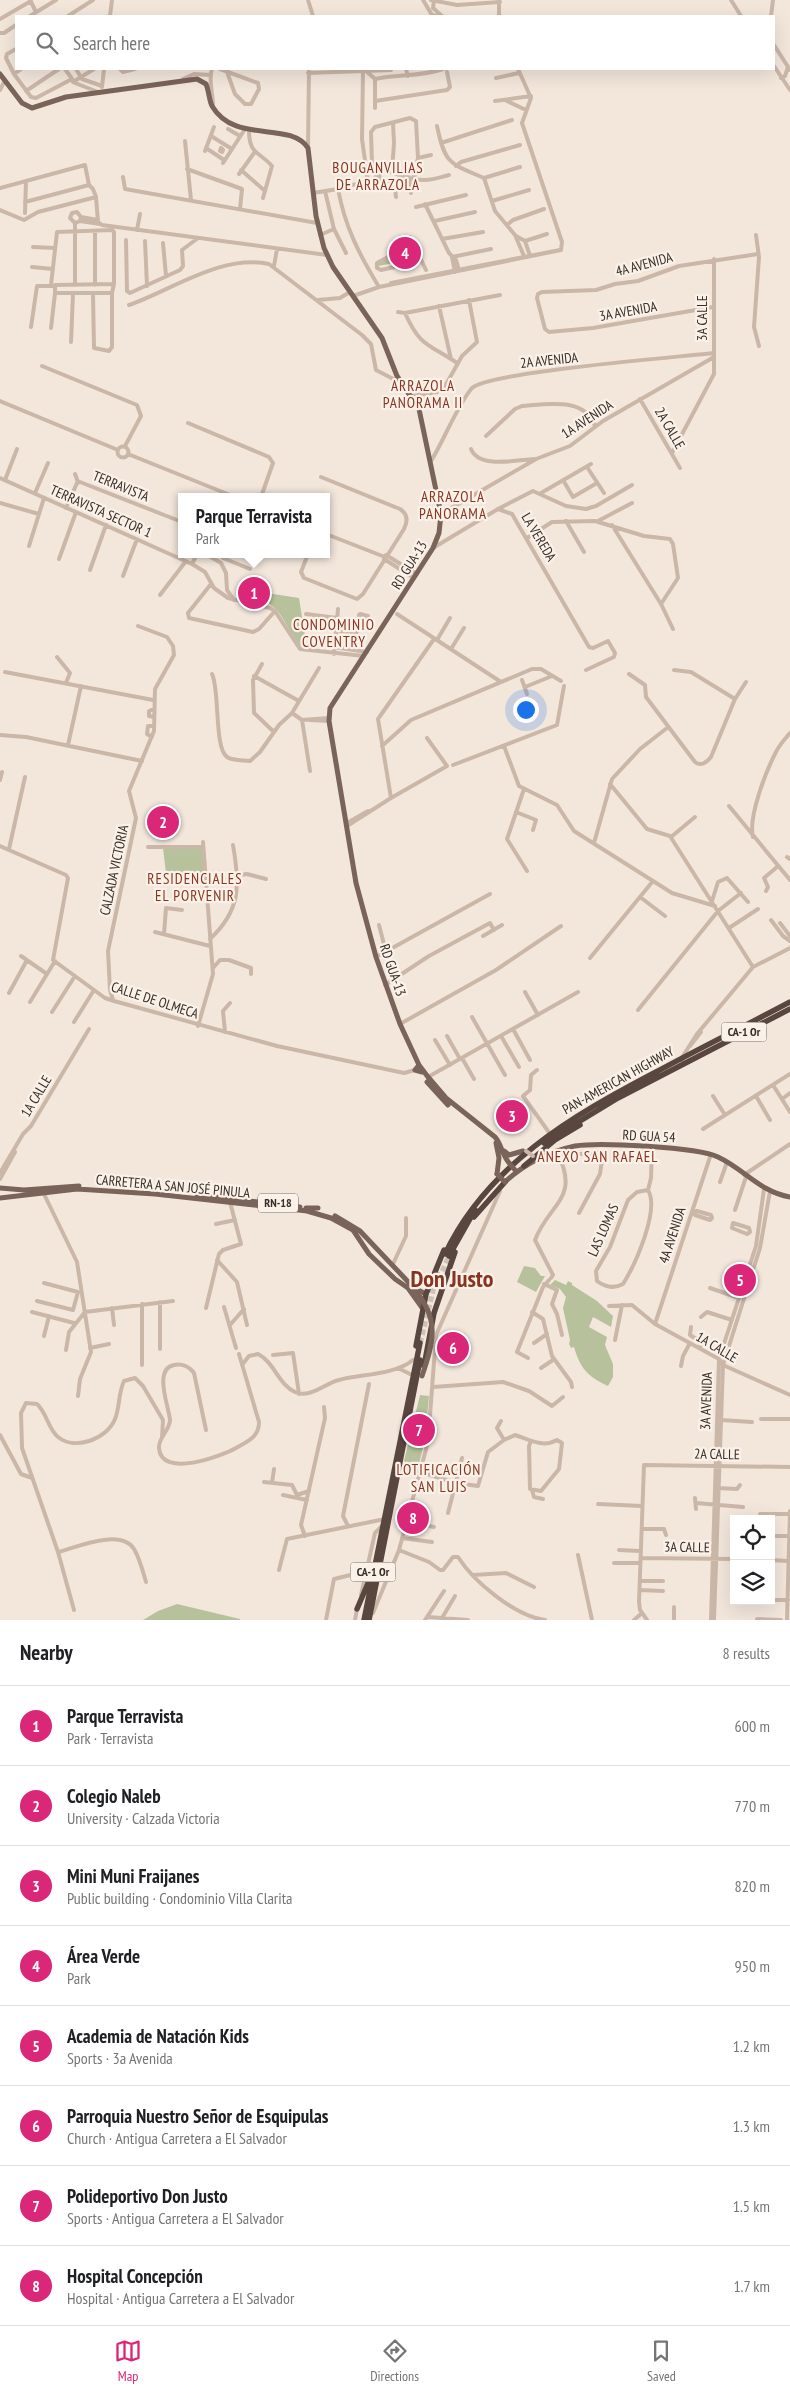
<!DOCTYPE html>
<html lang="en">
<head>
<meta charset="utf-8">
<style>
  :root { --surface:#fff; --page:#f6f6f6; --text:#202124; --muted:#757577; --line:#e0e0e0; --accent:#db2777 }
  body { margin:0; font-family:"PT Sans Narrow",sans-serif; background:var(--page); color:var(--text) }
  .controls { position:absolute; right:15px; bottom:15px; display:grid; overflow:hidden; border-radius:0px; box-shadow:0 5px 20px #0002 }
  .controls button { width:45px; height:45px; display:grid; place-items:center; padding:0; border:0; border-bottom:1px solid var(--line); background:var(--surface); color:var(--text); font:25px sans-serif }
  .you { position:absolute; left:525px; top:709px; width:18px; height:18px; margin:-12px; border:4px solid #fff; border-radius:50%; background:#1a73e8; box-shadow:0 0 0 8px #1a73e833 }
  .badge { display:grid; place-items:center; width:32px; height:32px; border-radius:50%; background:var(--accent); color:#fff; font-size:16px; font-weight:700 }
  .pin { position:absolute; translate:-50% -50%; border:2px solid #fff; box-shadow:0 1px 5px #0006 }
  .popup { position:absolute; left:178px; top:493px; width:152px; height:65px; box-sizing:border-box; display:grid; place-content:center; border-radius:0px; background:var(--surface); filter:drop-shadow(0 1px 4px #0005); font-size:16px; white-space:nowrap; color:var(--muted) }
  .popup b { font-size:19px; color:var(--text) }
  .popup::after { content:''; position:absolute; left:50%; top:100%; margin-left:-10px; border:10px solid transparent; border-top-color:var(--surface) }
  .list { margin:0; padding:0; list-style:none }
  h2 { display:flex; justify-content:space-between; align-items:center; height:65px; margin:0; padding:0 20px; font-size:21px }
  h2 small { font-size:16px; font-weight:400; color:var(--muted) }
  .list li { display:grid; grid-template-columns:32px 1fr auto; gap:15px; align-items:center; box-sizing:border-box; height:80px; padding:0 20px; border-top:1px solid var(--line) }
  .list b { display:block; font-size:19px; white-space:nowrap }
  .list p { margin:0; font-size:16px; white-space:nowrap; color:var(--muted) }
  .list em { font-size:16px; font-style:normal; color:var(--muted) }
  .icon { flex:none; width:28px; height:28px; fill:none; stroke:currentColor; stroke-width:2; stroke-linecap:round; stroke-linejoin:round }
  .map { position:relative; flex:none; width:790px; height:1620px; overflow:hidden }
  .search { position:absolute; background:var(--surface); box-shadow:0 5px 20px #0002; left:15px; right:15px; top:15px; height:55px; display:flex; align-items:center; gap:12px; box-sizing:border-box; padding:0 18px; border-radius:0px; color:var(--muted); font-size:19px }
  .sheet { height:705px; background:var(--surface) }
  nav { display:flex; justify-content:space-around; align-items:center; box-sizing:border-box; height:70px; border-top:1px solid var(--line); background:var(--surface); font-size:14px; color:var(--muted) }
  nav a { display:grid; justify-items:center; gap:2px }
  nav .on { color:var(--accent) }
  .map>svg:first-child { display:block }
  .green { fill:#b7c29c }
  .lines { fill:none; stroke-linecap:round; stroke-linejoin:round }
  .highway-tunnel { stroke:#cec2b8; stroke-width:5.5; stroke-dasharray:5.5 3; stroke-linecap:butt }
  .minor { stroke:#cbb7a8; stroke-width:4 }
  .major { stroke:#7a6359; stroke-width:5 }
  .highway { stroke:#59463f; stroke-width:5.5 }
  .minor-bridge { stroke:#cbb7a8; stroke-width:4 }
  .major-bridge { stroke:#7a6359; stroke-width:5 }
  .labels { text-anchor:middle; stroke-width:4.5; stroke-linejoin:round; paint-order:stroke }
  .shield { fill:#faf2e9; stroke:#726862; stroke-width:1 }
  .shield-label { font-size:12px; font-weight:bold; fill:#382d28 }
  .street-label { font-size:14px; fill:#382d28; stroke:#faf2e9 }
  .neighbourhood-label { font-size:15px; letter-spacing:1px; fill:#89341f; stroke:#faf2e9 }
  .town-label { font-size:24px; font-weight:bold; fill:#89341f; stroke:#faf2e9 }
</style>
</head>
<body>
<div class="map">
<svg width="790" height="1620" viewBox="0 0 790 1620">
  <rect width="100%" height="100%" fill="#f3e7dc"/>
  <path class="green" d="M410,247L416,259L378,266V263Z
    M247,583L266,589L263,601L242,597Z
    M267,593L299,598L307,649C293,647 286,613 269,604Z
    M203,847L207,882H167L163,848Z
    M524,1266L535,1268L541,1276H545L536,1292L517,1282Z
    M555,1280L566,1285L568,1281L572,1283V1285L597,1301L613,1316L611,1327L593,1317L589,1327L607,1337L605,1345L613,1364V1377L608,1386C588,1377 580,1368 574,1347L571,1348L569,1344L570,1340L563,1308L566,1297L560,1289L550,1285Z
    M420,1395L429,1396L425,1440L418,1468L415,1469L404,1461Z
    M177,1604L240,1619V1620H143L158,1611Z"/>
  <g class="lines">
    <path class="highway-tunnel" d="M439,1279L449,1256
      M420,1343L438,1270"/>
    <path class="minor" d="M30,0L36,12
      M308,0L313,16
      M423,0L432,15L437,16
      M431,0L457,5L500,2
      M731,0L741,16
      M434,1L433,8L442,16
      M30,16L56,0
      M68,16L93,0
      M110,16L112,0
      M499,16V0
      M771,16L773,0
      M0,19L31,1
      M0,33H4L16,25
      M774,45L790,70
      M16,49L7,54L6,58L14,74L31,97L36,98L72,79
      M774,66L790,90
      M65,69L75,83L98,92
      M76,69L82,79L102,86
      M120,69L123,72L135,69
      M212,69C208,79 213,93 213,105
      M220,69L258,83L259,89L251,104H245L235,94L227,72
      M406,69L408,76
      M518,69L531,98L522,123L562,242L561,250
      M363,71L362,139L368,182
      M366,71L375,79V108
      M308,73L391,70
      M14,74L21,69
      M496,78L519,73
      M781,78L785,76L788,67
      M183,79L194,74L210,75
      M375,79C397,74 421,77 443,69
      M73,82L94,69
      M102,87L104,69
      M0,90L5,80
      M26,91L59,69
      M505,100L526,110
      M375,101L447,90L450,87L447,72
      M495,101L531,96
      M437,126C445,164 449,163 484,178L495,211L515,235L524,256
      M228,129L240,136
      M249,130C249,155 259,151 272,166L263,198
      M211,136L232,149
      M185,141L191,200
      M441,143L512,120
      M206,148L224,160
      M221,148L223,150L222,152L220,151Z
      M308,148L309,69
      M205,151L214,127
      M418,158L431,155
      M223,163L245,129
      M456,166L461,162L520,145
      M187,169L242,189L240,209
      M241,170L265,191
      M392,171L394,143L393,123
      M239,174L254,153
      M123,177L125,189L317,223
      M409,177L411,193
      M414,178L418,158L416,121L410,118L375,127L371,132L372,164C384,170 413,181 425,180C433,180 441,177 449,175
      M484,178L520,167
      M378,181L382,168
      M374,182L379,167
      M0,188L85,165L89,185L93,189L96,197
      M338,189C345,227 359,254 379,287
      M325,191L334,229L346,253
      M313,193L338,189L342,186L394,180L396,197
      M492,201L529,190
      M25,202L89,185
      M425,204L449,253L456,260L459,270
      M416,207L466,195
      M0,210L24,220L38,212L96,197L98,222L102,225L327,255
      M25,213L26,181
      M81,217L80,221L75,223L70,218L72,213L77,212L81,217L98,220
      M80,221L100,224
      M435,221L475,212
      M507,225L513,220L544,209
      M137,230L140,214
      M95,231V285
      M320,235L334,229
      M756,235L759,257L754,327L759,346
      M516,236L525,241L530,256
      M410,237L426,270
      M442,239L483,232
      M126,240L127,291L130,293L180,270L183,266L182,250L198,238
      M145,241L147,286
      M525,241L547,234
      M163,243L166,276
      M412,244L377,263V268L381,270L421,261
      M33,247L55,248
      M452,257L491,249
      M452,257L455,272
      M274,266L277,249
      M32,267L53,269
      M391,283L560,250
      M51,285L57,232L112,230L114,232V284L112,293V347L109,351L94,348L93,294
      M75,285V223
      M112,293H55V285L114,284
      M353,296L379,287L561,250
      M318,300L340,298L350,292
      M129,305C172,290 221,254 269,264L362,335L371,344L376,370L401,383
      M439,306L451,359
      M713,307L593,328L549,332L545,329L537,298L538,294L542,292L596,290L615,284L638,281L679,266L758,254
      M398,312L405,313L500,295
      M405,313C420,347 429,344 457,363
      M31,327L37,286H53
      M51,328L55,293
      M71,342L73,294
      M42,366L137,405L141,416L125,446
      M412,396L437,392L444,388L462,356L477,342L469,300
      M640,399L680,468
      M0,401L118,450
      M188,423L269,457L273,463L261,497
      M486,436L515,409L522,406C548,404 585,397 595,426
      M117.5 452a5.5 5.5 0 1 1 11 0a5.5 5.5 0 1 1-11 0Z
      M471,449C479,469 517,460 534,459
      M672,453L714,374V259
      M128,454L235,497
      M431,461C443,442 458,404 472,388C488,372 679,357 714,353
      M587,467L604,493
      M75,474L78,482
      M0,478L192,564L205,572L214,588L228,598L270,608L275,611L300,649L364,656
      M5,480L17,449
      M563,480L573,497L597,483
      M35,493L48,463
      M541,493L591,464
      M0,503L39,514
      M66,508L77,483L80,482L182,522
      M498,509L533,491L566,506L586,509L596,506L632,485
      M441,514L536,459L570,446L603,421L714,357
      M566,521L584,552
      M598,521L632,503
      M612,525L661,604L673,629
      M326,534L385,557
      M527,538L552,522L595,521L644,536L670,539L673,544L678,578L661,604
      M29,546L44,498
      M433,548L498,509L512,514L589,647L593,648L608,641L615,653L614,657L586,670
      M206,554L221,563L226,573L227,590L234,600
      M225,554L223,558L250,569
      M308,554L301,572L304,578L357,599L363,594L404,529C408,521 408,514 400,509L321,477
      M386,555L417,574
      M59,559L76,512
      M384,559L414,578
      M192,564L197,554
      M90,570L106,525
      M123,576L137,539
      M211,584L188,613L189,618L253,632L259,629L275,611
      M160,595L186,561
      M306,614L337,618
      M360,614L368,616L357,632L359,615Z
      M397,614L501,682
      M336,631L357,632
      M311,638L335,640
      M437,640L450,618
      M334,647L367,652
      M451,649L464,628
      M334,654L338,609
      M57,657L70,673L66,683
      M262,664L253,680L254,713L274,732
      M674,670L691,672L735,699
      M5,672L153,700
      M212,674C220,690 214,748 227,757C233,761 243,760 250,761L260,752L279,725L292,713L319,668
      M629,674L645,685L646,697L695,762C701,767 707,762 711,757L735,699L746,682
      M254,676L299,701
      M522,680L527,694
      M525,687L552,676
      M154,709L149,711V716L154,717
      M292,713L302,720L310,771
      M302,720L329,718
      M310,720L329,721
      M0,735L26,737L142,761
      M152,737L147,734L148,726H154
      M68,745L81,686
      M382,746L411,720L532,669H541L561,681
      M504,746L519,786L557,805L574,831L672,893L715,906
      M453,765L557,725L564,686
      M0,780L2,772
      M610,784L647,829L670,836L753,967
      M524,789L507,839L527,871
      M391,798L378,719L434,639
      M729,806L790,880
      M516,812L536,820L533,830
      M347,823L368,811
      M347,826L391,798L447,766L427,738
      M671,837L695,817
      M753,837C748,817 766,771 776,752C779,745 785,739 790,733
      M594,843L612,779L640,749L667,728
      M0,846L66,875L68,878L53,960L105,998L114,1001L277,1046L404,1073L415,1070
      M148,847H203
      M9,849L25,777
      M787,857L790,859
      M239,875L247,874L266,879
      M766,891L768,887L764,878L777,867
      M183,895L208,896
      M640,897L665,916
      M712,901L718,882L727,878L748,902
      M771,920L783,936L790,941
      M780,923L790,936
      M379,925L386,952
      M729,928L758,909
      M155,932L210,946
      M164,934L166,908L182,910
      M483,936L502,925
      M210,939C241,910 240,885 233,845
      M21,956L47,974
      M376,957L490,894
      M590,958L653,881
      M213,968L220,960H229L251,968V974
      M385,985L429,956L490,923L494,930
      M525,992L538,1015
      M9,993L27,960
      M113,1000L110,990L108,951L136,818L129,791L154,731L155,689L174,655L173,646L167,637L138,626
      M30,1002L55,961
      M638,1010L718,911L741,893
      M52,1012L75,976
      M472,1017L505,1075
      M74,1022L94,990
      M400,1024L496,970L561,926
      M198,1026L213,974L203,842
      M513,1029L530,1060
      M225,1032L223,1011L230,1003
      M447,1036L460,1059
      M501,1036L519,1067
      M435,1040L450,1065
      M690,1046L701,1032
      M462,1058L474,1079
      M684,1064L681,1059L697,1034L753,967L790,948
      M537,1070L531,1075L530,1090L523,1096L548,1131
      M428,1077L578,992
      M773,1085L790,1112
      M713,1096L725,1115
      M756,1096L770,1120
      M782,1099L790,1093
      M703,1129L790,1074
      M558,1155L603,1153L600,1174L579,1213
      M0,1173L23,1134L31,1126L89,1029
      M744,1175L790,1144
      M0,1179L15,1152
      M720,1182L727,1162
      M648,1190L637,1192L628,1200L610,1247L596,1271L597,1281C605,1287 614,1289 623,1284C635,1265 660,1210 648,1190L651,1178L652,1147
      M43,1192L77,1262L91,1352L80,1379L78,1396
      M735,1210L746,1177
      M697,1211L711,1215L712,1218L710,1220L695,1215L694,1212Z
      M733,1223L749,1228L750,1232L747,1234L732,1228Z
      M216,1224L235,1220
      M217,1260L237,1282L247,1325
      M393,1264L406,1236V1218
      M551,1278L553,1275L535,1240C549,1203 581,1199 557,1152
      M544,1284L557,1290L552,1304L557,1314L562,1335
      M710,1288L739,1298
      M37,1301L73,1310L78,1292L44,1283
      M609,1306L632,1305L655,1324L719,1359L723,1365L790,1395
      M224,1307L236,1348
      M112,1308L114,1325
      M206,1308L219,1254L223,1250L241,1244L230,1202
      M32,1312L74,1323
      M532,1312L543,1319L552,1356L571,1382L572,1387
      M701,1317L707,1312L732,1320
      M655,1324L711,1154
      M230,1325L244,1309
      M691,1327L690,1335L701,1342L700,1348
      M44,1336L49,1316
      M615,1340L622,1305
      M534,1343L547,1334
      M90,1348L109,1344
      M160,1349V1302
      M66,1350L69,1332L85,1312L173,1301
      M273,1355L293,1353L299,1394
      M528,1358L517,1352L543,1287L549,1280
      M142,1365V1304
      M242,1365L249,1356L258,1354C274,1362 279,1385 295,1392C310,1399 325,1383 339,1380C361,1374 395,1375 413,1360
      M681,1366L683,1356L690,1343
      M398,1368L410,1374
      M541,1368L553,1360
      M433,1387L503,1382L529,1391L552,1406L563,1397
      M761,1419H790
      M721,1420L752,1422
      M206,1430L194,1373C190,1367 182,1363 174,1365C153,1369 169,1407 170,1420C170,1430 158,1438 159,1448C161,1479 222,1456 236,1448C248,1441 259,1437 259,1422L239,1354
      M0,1435L21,1474L32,1478
      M504,1440L515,1435C530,1440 543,1448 557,1440L562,1443L559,1469L541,1491L530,1489L529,1446L531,1441
      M401,1466L456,1483L478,1486L488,1452L504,1440L497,1428L501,1421
      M264,1482L292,1485L297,1495L309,1491
      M272,1483L274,1469
      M717,1488L737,1489L740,1485
      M532,1490L534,1497L543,1499
      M283,1495L307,1500
      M695,1498L696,1509
      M696,1503L743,1507
      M598,1504L642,1506
      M448,1513L462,1458
      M760,1514H790
      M407,1522L434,1527
      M348,1526L343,1516L369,1384
      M642,1529H664L666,1535
      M305,1536L301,1525L325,1418L324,1407
      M771,1536H789
      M402,1538L432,1542
      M399,1550L429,1562L440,1570H443L453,1557H458C474,1582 515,1616 545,1620
      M619,1550L640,1551
      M58,1552C77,1547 121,1528 134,1549C140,1559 143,1572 146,1582
      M578,1555L592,1620
      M641,1558L734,1559
      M771,1560L788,1561
      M614,1563H640
      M279,1570L287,1539L385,1519
      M473,1575L506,1573L534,1587
      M640,1581H663
      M640,1590L663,1591
      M361,1595L375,1533L383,1525
      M771,1600H788
      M74,1610L58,1552L22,1448L21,1413L26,1403L37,1404C47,1413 48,1429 58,1437C75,1451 107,1439 115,1419C120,1407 118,1394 124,1381L135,1378L143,1386L163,1420L162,1438
      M373,1613L399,1550L428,1442L436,1335L500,1191
      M428,1617L468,1620
      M442,1618L455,1596
      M757,1619L781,1620
      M326,1620L334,1579L367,1571
      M355,1620L357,1609
      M425,1620L444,1591
      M634,1620L642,1613
      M647,1620L640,1610L639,1602L644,1465L790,1467
      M674,1620V1607
      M711,1620L719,1359L756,1246L764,1189
      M714,1620L723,1365L760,1248L770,1191
      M787,1620L790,1511"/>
    <path class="major" d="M0,74L22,103L32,108L66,97L197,79L206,84C209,91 209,100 212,106C235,145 289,120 308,148L316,216L324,248L333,267L382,338L397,376L419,409L441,514L439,533L433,548L330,708L329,721L356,883L376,957L400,1024L419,1065L428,1077L446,1098L495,1137C502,1145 502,1156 510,1164
      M419,1065L415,1070L422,1072
      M427,1082L448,1105
      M496,1143L499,1158L497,1174
      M504,1151L509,1155L523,1151
      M505,1182C524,1164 548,1152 575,1146C598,1142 697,1147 718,1157C744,1169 760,1192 790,1197
      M0,1188L24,1190L79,1186
      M197,1195L300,1207
      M0,1198L77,1189L155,1194L307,1211L331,1218L353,1230L369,1254L395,1279L408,1288L423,1309
      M306,1208H318
      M335,1216L360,1231L414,1288L426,1294"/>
    <path class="highway" d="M544,1143L618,1098L790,1009
      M524,1166L555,1140L580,1125
      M474,1217L505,1182
      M445,1254C487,1165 572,1116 656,1072C700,1048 745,1026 790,1002
      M449,1256L475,1210
      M416,1346L426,1294L444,1250
      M424,1366L434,1313L455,1252
      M357,1609L369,1581
      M364,1620L420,1343
      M369,1620L420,1360"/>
    <path class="minor-bridge" d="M526,1151L533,1156"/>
    <path class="major-bridge" d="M510,1164L515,1170
      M497,1174L505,1182
      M413,1288C440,1318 434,1341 422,1376"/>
  </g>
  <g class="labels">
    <g class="shield">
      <rect x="721.5" y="1022.5" width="45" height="19" rx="4"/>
      <rect x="258" y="1193.5" width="40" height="19" rx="4"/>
      <rect x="350.5" y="1562.5" width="45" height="19" rx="4"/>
    </g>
    <g class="shield-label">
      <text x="744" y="1036">CA-1 Or</text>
      <text x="278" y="1207">RN-18</text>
      <text x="373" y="1576">CA-1 Or</text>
    </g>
    <g class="street-label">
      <text transform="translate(644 264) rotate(-15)" y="5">4A AVENIDA</text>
      <text transform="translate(628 311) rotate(-10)" y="5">3A AVENIDA</text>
      <text transform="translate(702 318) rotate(-90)" y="5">3A CALLE</text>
      <text transform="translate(549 360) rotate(-6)" y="5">2A AVENIDA</text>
      <text transform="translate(587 419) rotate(-33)" y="5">1A AVENIDA</text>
      <text transform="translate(670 428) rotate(60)" y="5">2A CALLE</text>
      <text transform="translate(121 486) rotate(22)" y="5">TERRAVISTA</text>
      <text transform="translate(101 511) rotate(24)" y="5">TERRAVISTA SECTOR 1</text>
      <text transform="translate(539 537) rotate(59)" y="5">LA VEREDA</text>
      <text transform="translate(409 565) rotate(-58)" y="5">RD GUA-13</text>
      <text transform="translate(114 870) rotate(-78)" y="5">CALZADA VICTORIA</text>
      <text transform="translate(393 970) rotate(71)" y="5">RD GUA-13</text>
      <text transform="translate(155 1000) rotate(18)" y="5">CALLE DE OLMECA</text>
      <text transform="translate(618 1080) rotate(-29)" y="5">PAN-AMERICAN HIGHWAY</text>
      <text transform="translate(36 1096) rotate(-59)" y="5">1A CALLE</text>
      <text transform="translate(649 1136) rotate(3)" y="5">RD GUA 54</text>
      <text transform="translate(173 1186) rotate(5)" y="5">CARRETERA A SAN JOSÉ PINULA</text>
      <text transform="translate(603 1230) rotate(-66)" y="5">LAS LOMAS</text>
      <text transform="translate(672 1235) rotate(-72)" y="5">4A AVENIDA</text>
      <text transform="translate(717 1347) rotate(31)" y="5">1A CALLE</text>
      <text transform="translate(706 1401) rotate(-88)" y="5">3A AVENIDA</text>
      <text transform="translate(717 1454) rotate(1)" y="5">2A CALLE</text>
      <text transform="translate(687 1547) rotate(1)" y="5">3A CALLE</text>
    </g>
    <g class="neighbourhood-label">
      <text x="378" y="173">BOUGANVILIAS<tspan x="378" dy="17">DE ARRAZOLA</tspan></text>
      <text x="423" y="391">ARRAZOLA<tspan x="423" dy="17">PANORAMA II</tspan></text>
      <text x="453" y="502">ARRAZOLA<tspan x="453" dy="17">PANORAMA</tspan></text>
      <text x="334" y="630">CONDOMINIO<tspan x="334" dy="17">COVENTRY</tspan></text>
      <text x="195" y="884">RESIDENCIALES<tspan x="195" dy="17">EL PORVENIR</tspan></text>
      <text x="598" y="1162">ANEXO SAN RAFAEL</text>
      <text x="439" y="1475">LOTIFICACIÓN<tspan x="439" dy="17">SAN LUIS</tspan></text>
    </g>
    <g class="town-label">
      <text x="452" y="1287">Don Justo</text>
    </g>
  </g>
</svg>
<div class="controls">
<button><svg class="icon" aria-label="locate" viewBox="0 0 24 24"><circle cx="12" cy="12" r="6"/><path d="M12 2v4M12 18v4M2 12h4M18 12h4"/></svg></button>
<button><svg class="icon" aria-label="layers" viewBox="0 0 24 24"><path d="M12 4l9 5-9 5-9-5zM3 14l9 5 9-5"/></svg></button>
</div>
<div class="you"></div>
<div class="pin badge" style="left:254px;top:593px">1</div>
<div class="popup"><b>Parque Terravista</b>Park</div>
<div class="pin badge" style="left:163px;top:822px">2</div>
<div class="pin badge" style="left:512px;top:1116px">3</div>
<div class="pin badge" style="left:405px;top:253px">4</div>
<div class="pin badge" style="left:740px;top:1280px">5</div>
<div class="pin badge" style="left:453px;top:1348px">6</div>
<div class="pin badge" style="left:419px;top:1430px">7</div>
<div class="pin badge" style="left:413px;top:1518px">8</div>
<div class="search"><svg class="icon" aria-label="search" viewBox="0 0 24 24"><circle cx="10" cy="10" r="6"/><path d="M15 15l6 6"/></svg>Search here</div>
</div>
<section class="sheet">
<h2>Nearby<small>8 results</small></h2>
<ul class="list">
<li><span class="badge">1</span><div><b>Parque Terravista</b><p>Park · Terravista</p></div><em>600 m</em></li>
<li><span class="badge">2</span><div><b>Colegio Naleb</b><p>University · Calzada Victoria</p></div><em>770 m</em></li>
<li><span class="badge">3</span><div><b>Mini Muni Fraijanes</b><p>Public building · Condominio Villa Clarita</p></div><em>820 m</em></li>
<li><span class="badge">4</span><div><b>Área Verde</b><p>Park</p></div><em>950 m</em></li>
<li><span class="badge">5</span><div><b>Academia de Natación Kids</b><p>Sports · 3a Avenida</p></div><em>1.2 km</em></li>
<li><span class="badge">6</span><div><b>Parroquia Nuestro Señor de Esquipulas</b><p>Church · Antigua Carretera a El Salvador</p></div><em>1.3 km</em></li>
<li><span class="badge">7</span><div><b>Polideportivo Don Justo</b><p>Sports · Antigua Carretera a El Salvador</p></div><em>1.5 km</em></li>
<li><span class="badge">8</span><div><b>Hospital Concepción</b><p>Hospital · Antigua Carretera a El Salvador</p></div><em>1.7 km</em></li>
</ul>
</section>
<nav>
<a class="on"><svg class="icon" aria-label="map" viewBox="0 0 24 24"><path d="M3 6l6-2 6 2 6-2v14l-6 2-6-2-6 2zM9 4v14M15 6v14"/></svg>Map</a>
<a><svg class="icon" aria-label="directions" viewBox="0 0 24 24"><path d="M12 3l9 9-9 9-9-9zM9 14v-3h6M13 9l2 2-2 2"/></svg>Directions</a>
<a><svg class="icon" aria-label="saved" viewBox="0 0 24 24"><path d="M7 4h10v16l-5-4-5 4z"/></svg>Saved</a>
</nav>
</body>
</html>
